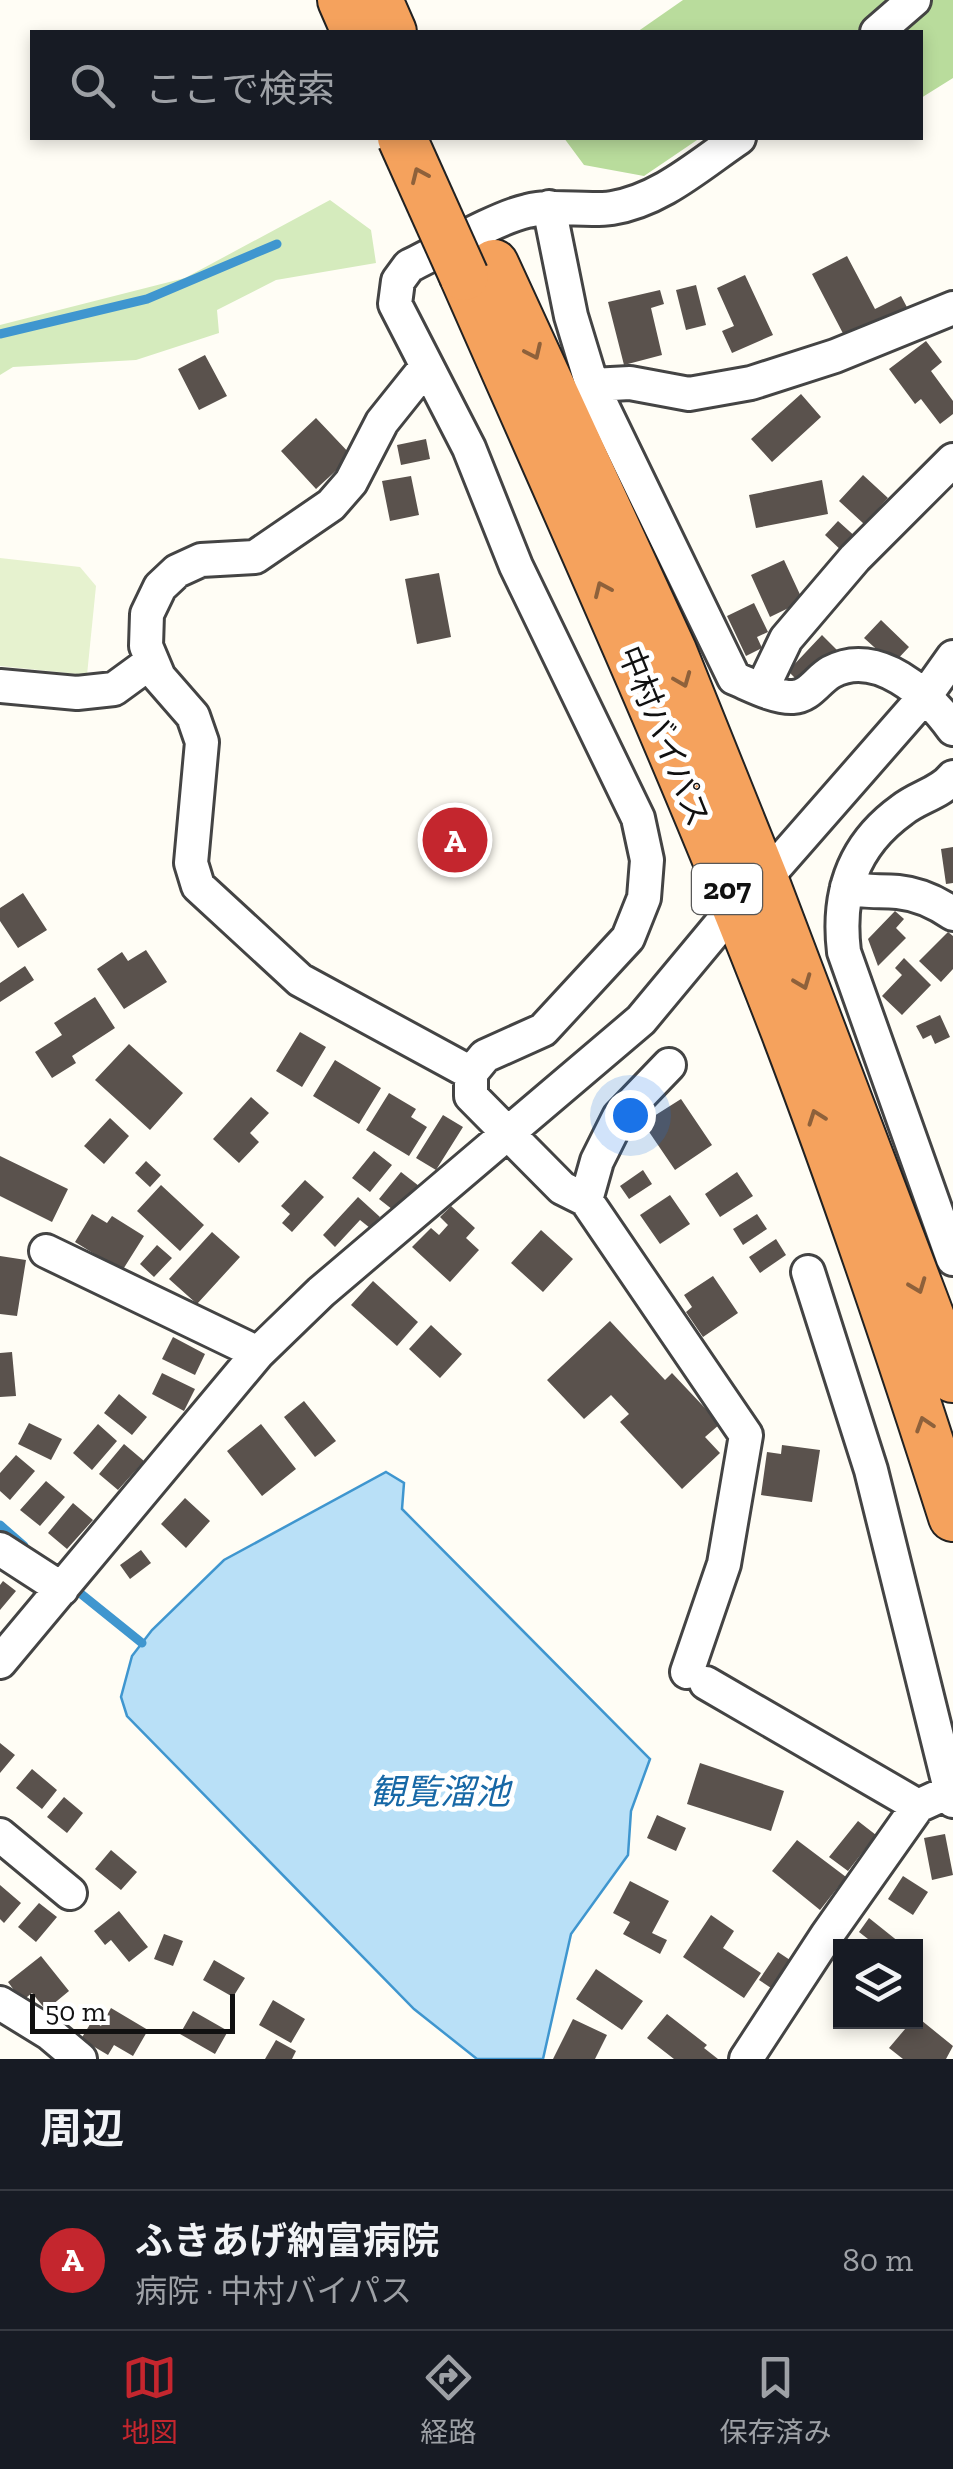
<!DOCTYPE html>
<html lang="ja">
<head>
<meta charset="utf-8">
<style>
  :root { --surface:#171b24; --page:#20242c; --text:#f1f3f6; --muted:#9ea1a6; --line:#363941; --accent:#c4262e }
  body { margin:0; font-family:"Zilla Slab","Noto Sans JP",serif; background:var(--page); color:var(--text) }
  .controls { position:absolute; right:30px; bottom:30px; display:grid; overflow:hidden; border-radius:0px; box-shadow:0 5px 15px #0003 }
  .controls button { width:90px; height:90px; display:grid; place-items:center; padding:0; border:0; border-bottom:2px solid var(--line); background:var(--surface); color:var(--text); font:50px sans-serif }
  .scale { position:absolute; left:30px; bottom:25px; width:205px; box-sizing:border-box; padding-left:10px; border:5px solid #111; border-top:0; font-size:28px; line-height:35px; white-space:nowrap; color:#111; -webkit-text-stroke:8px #fff; paint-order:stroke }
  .you { position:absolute; left:630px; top:1115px; width:35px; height:35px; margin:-25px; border:8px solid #fff; border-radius:50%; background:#1a73e8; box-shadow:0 0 0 15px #1a73e833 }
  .badge { display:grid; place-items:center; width:65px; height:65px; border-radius:50%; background:var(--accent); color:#fff; font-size:32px; font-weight:700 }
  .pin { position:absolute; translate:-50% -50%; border:5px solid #fff; box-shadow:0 2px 10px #0006 }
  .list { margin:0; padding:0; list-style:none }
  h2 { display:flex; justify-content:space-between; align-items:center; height:130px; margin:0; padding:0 40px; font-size:42px }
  h2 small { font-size:32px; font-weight:400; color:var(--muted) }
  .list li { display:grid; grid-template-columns:65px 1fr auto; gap:30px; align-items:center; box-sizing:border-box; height:140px; padding:0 40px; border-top:2px solid var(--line) }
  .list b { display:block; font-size:38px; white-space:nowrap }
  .list p { margin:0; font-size:32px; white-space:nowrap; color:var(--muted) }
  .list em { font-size:32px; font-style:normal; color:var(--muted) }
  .icon { flex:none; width:55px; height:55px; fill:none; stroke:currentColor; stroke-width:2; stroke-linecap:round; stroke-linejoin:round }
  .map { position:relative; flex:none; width:953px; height:2059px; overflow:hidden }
  .search { position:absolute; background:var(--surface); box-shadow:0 5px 15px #0003; left:30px; right:30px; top:30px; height:110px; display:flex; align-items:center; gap:25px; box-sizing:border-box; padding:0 35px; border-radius:0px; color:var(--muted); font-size:38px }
  .sheet { height:270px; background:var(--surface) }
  nav { display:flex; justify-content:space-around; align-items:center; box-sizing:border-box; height:140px; border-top:2px solid var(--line); background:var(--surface); font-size:28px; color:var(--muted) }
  nav a { display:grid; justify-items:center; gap:5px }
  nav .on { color:var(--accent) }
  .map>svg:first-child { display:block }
  .green { fill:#d5ebbd }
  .forest { fill:#b9dc9c }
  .pitch { fill:#e6f2cf }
  .water { fill:#b9e0f7; stroke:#3f96cf; stroke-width:2.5 }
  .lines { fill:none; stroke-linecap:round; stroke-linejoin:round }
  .stream { stroke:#3f96cf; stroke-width:9 }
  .building { fill:#5a524d }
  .minor-casing { stroke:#444; stroke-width:38 }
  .highway-casing { stroke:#222; stroke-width:52 }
  .minor { stroke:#fff; stroke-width:32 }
  .highway { stroke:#f5a25d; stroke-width:48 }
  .highway-bridge-casing { stroke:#222; stroke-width:52; stroke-linecap:butt }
  .highway-bridge { stroke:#f5a25d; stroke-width:48 }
  .oneway { stroke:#8e613b }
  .labels { text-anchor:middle; stroke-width:10; stroke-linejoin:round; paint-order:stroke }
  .shield { fill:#fff; stroke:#585858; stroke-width:2.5 }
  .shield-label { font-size:30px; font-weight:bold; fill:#111 }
  .street-label { font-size:32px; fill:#111; stroke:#fff }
  .water-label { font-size:35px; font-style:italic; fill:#1768a6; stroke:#fff }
</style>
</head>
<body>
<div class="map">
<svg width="953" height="2059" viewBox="0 0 953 2059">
  <rect width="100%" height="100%" fill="#fffdf5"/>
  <path class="green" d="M330,200L371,230L376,263L276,280L217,310L219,333L136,360L13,367L0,375V325L185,278Z"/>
  <path class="forest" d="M683,0H953V78L921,98L920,32H637Z
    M564,138H700L644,176L584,165Z"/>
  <path class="pitch" d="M0,558L80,567L96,586L87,675L0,666Z"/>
  <path class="water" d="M386,1472L404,1483L402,1509L650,1759L631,1811L628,1855L571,1934L543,2059H477L414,2009L127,1716L121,1697L132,1656L152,1630L224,1560Z"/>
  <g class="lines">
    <path class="stream" d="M0,334L147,299L277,244
      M0,1525L24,1546
      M70,1585L142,1643"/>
  </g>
  <path class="building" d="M847,256L875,309L901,296L909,311L848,343L812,274Z
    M745,275L773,335L732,353L722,331L734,326L717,288Z
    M696,285L706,325L686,330L676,290Z
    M660,290L664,304L651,308L662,355L624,365L608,302Z
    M926,341L942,362L931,371L953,401V414L940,424L921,399L915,404L889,369Z
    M205,355L227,396L199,410L178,369Z
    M801,394L821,417L772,462L751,439Z
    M316,418L352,456L316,489L281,451Z
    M426,439L430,459L401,465L397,445Z
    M863,475L888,498L864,524L839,501Z
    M411,476L419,515L390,521L382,481Z
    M822,480L828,514L756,528L749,495Z
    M838,521L858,539L844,553L825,535Z
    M784,560L803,601L770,617L751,575Z
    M439,573L451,637L417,644L405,579Z
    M754,603L768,632L757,637L762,648L746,656L727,616Z
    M881,620L909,647L893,664L864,638Z
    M822,635L837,650L803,686L788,671Z
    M953,847V883L946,884L941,849Z
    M23,893L47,930L18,948L0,921V908Z
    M895,911L904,919L896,928L906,938L878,966L868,939Z
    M948,932L953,936V969L941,982L919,961Z
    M146,950L167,982L124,1009L97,969L122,952L128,961Z
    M904,958L931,985L902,1015L882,996L902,975L895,968Z
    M25,966L34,980L0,1002V983Z
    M95,997L115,1028L72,1056L76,1063L52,1078L35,1052L62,1035L54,1023Z
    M940,1015L950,1037L935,1044L931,1035L923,1039L916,1026Z
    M300,1032L326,1047L302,1087L276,1071Z
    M129,1044L183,1093L150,1130L95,1080Z
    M335,1060L381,1088L359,1124L313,1096Z
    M389,1093L416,1109L411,1117L427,1127L409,1156L366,1130Z
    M251,1097L269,1113L250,1133L259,1142L239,1163L213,1139Z
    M681,1099L712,1145L675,1170L643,1123Z
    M443,1115L463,1127L436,1170L416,1158Z
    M110,1118L129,1136L104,1164L84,1146Z
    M374,1151L392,1165L370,1192L352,1178Z
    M0,1156L68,1189L52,1222L0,1196Z
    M146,1161L161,1175L150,1187L135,1173Z
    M643,1170L652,1184L629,1199L620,1186Z
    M401,1172L419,1186L397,1213L379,1199Z
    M737,1172L753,1196L720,1217L705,1194Z
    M305,1180L324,1197L292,1232L282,1223L290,1214L281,1206Z
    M161,1185L204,1225L180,1251L137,1211Z
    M670,1195L690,1224L660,1244L640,1215Z
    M358,1197L380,1217L370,1228L360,1220L335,1247L323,1235Z
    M451,1206L475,1228L466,1238L479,1250L450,1282L412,1247L431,1228L439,1235L448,1225L440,1217Z
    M92,1214L107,1223L112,1216L144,1236L122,1271L75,1242Z
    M757,1214L767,1229L743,1245L733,1229Z
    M541,1230L573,1259L543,1292L511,1263Z
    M212,1232L240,1257L197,1304L169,1279Z
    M776,1239L786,1255L760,1273L749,1257Z
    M157,1245L172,1258L154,1277L140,1264Z
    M0,1256L26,1260L17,1316L0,1314Z
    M713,1276L738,1313L703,1337L686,1312L692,1307L684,1295Z
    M373,1281L418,1322L397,1346L351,1305Z
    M610,1321L665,1380L672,1373L720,1424L705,1437L720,1453L682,1489L620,1422L629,1414L611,1395L584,1419L547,1380Z
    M431,1325L462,1354L440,1378L409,1349Z
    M173,1337L205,1354L195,1375L162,1359Z
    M12,1352L16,1396L0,1397V1353Z
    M162,1373L195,1389L184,1411L152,1394Z
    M119,1394L147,1417L132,1435L104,1413Z
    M304,1401L336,1441L315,1457L284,1417Z
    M29,1423L62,1439L51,1460L18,1444Z
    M98,1424L117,1441L92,1470L73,1453Z
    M261,1424L296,1469L262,1496L227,1451Z
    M124,1444L144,1461L118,1490L99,1474Z
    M782,1445L820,1450L812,1502L761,1495L767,1452L781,1454Z
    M16,1455L35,1471L10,1500L0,1491V1473Z
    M46,1481L65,1497L40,1526L20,1510Z
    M185,1498L210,1521L186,1548L161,1524Z
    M73,1503L93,1520L67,1549L48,1533Z
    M141,1550L151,1563L130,1579L120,1565Z
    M3,1581L16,1591L0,1610V1585Z
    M0,1743L15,1755L0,1773Z
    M700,1763L784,1791L771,1831L687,1804Z
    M32,1769L57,1790L42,1809L16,1788Z
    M64,1797L83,1813L67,1833L47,1817Z
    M657,1815L686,1828L676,1851L647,1838Z
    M858,1821L876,1835L848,1871L829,1857Z
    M945,1834L953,1875L932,1880L924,1838Z
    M797,1840L846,1877L820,1910L772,1871Z
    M111,1850L137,1872L121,1890L95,1869Z
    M903,1876L928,1892L913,1915L888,1899Z
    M630,1881L669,1901L652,1933L667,1940L660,1954L623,1934L630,1922L613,1913Z
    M0,1885L21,1903L4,1923L0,1919Z
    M39,1903L57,1917L36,1942L18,1927Z
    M119,1911L148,1947L129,1962L111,1940L105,1945L94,1931Z
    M711,1915L734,1931L723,1948L761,1973L744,1998L683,1957Z
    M869,1918L904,1946H877L859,1932Z
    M164,1934L183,1941L173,1966L154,1959Z
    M778,1952L793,1962L774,1990L759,1980Z
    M41,1956L69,1991L46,2010L32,1993L22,2001L8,1982Z
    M214,1960L245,1978L233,1997L203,1980Z
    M596,1969L643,2001L622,2030L576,1999Z
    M273,2000L305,2019L291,2043L259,2025Z
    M111,2008L148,2030L133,2056L114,2045L108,2055L81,2039L92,2021L101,2026Z
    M193,2011L228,2031L215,2054L180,2034Z
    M667,2014L707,2045L704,2048L718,2059H674L647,2038Z
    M916,2016L953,2046L946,2059H903L889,2048L911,2022H916Z
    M573,2019L607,2035L595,2059H553Z
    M276,2040L296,2051L292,2059H265Z"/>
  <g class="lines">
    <g class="minor-casing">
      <path id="minor" d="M877,32L914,0
        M549,207L571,316L592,385L734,678C751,685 775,698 793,697C810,696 817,680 831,672C877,647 928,694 953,729
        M426,367L382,422L351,482L331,505L255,557L201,560L177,571L160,587L147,614L146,646L159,677L193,716L202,742L191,863L198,886L300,980L471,1073
        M592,385L630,383L689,394L751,383L835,356L953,308
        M0,686L77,693L114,689L151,662
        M762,689L786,639L855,558L953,460
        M953,777C941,793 918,797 902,810C852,846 837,894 844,952L953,1259
        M847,887C865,893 879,890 898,892C918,894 936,902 953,914
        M586,1200L597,1161L619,1117L669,1065
        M46,1251L258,1353
        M808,1272L871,1470L953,1801
        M0,1549L62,1589
        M0,1662L258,1353L321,1292L641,1020L735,907L764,880L926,695L953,657
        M687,1672L724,1564L746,1435L586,1200L562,1188L471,1096V1073L485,1056L543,1030L628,938L644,898L647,860L638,818L516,566L469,448L395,304L398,281L409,266C440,251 496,218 527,211C555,204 584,212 612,208C661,200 699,165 739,138
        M706,1683L918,1806
        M0,1835L70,1893
        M0,2003L49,2033L80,2059
        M746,2059L827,1935L918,1806L953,1790"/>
    </g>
    <g class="highway-casing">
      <path id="highway" d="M342,0L356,32
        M378,0L392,32
        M494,264L672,651L764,880L953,1378
        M464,276C574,526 687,775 785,1030C846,1190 901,1353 953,1517"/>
    </g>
    <use href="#minor" class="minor"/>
    <use href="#highway" class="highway"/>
    <g class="highway-bridge-casing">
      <path id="highway-bridge" d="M402,138L464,276"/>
    </g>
    <use href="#highway-bridge" class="highway-bridge"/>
  </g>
  <defs><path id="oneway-chevron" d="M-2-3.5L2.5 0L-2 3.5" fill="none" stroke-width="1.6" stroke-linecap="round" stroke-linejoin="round" transform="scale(2.5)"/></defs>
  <g class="oneway">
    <use href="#oneway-chevron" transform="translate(419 175) rotate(-114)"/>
    <use href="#oneway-chevron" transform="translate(534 352) rotate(65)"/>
    <use href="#oneway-chevron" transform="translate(602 589) rotate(-114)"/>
    <use href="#oneway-chevron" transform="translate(683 680) rotate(68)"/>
    <use href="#oneway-chevron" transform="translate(803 982) rotate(69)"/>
    <use href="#oneway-chevron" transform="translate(816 1117) rotate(-110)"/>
    <use href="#oneway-chevron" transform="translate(918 1286) rotate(69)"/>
    <use href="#oneway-chevron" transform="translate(924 1424) rotate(-108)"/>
  </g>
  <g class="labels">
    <rect class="shield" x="692" y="864" width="70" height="50" rx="8"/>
    <g class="shield-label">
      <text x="727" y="899">207</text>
    </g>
    <g class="street-label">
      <text transform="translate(664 736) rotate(68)" y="11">中村バイパス</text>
    </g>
    <g class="water-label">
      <text x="440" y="1804">観覧溜池</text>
    </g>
  </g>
</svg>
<div class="controls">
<button><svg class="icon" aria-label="layers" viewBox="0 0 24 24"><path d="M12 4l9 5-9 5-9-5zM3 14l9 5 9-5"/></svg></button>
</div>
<div class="scale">50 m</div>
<div class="you"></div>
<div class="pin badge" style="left:455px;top:840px">A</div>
<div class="search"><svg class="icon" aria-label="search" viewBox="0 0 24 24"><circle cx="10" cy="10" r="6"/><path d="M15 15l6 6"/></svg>ここで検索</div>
</div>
<section class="sheet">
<h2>周辺<small></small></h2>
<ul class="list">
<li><span class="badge">A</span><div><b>ふきあげ納富病院</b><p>病院 · 中村バイパス</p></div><em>80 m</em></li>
</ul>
</section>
<nav>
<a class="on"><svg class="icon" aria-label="map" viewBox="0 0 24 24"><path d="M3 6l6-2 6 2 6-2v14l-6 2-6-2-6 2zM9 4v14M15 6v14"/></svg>地図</a>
<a><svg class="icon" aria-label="directions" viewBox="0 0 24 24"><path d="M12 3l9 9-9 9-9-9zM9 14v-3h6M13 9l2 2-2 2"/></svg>経路</a>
<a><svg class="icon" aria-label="saved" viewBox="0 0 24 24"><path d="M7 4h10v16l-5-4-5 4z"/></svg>保存済み</a>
</nav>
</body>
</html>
